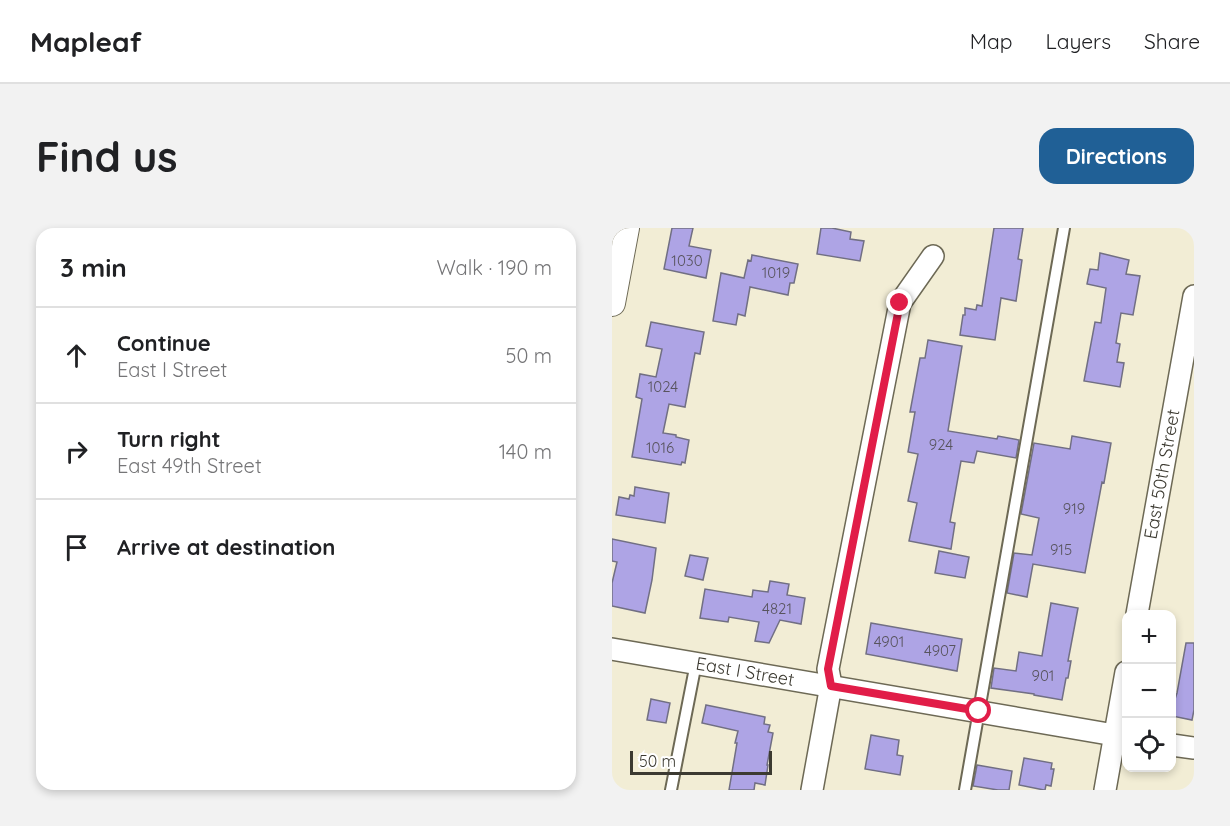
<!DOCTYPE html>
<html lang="en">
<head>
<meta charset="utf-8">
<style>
  :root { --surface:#fff; --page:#f2f2f2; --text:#202124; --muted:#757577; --line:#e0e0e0; --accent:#206096 }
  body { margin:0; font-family:Quicksand,sans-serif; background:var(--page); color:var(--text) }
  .controls { position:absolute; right:18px; bottom:18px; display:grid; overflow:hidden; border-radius:12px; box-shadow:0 3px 9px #0003 }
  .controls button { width:54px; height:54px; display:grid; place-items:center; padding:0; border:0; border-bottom:2px solid var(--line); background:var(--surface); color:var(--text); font:30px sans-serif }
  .scale { position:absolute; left:18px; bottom:15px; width:142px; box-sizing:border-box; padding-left:6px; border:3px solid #3c3a31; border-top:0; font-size:16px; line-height:21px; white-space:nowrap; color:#3c3a31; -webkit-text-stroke:4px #fff; paint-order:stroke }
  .stop { position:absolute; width:18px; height:18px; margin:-14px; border:4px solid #e11d48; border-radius:50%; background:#fff }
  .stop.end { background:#e11d48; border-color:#fff; box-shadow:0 2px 6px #0008 }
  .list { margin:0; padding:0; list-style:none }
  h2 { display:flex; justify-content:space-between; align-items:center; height:78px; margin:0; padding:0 24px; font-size:26px }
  h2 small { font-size:20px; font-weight:400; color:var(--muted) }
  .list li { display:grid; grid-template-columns:39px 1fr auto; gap:18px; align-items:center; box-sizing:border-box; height:96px; padding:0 24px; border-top:2px solid var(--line) }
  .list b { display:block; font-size:22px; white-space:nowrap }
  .list p { margin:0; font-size:20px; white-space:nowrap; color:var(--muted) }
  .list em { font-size:20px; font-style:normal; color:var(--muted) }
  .icon { flex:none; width:33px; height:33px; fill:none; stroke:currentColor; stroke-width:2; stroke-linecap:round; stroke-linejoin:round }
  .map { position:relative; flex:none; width:582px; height:562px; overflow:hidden; border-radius:18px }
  header { display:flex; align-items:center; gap:36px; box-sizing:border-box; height:84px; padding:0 30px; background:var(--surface); border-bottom:2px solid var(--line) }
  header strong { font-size:28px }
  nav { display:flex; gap:33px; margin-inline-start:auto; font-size:21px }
  .intro { display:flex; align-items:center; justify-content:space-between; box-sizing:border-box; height:144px; padding:0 36px }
  h1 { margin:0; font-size:42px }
  .button { padding:15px 27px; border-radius:18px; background:var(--accent); color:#fff; font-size:21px; font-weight:700 }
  main { display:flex; gap:36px; padding:0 36px }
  aside { flex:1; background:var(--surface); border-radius:18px; box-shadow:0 3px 9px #0003 }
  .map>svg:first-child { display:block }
  .building { fill:#aea4e5; stroke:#716f83; stroke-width:1.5 }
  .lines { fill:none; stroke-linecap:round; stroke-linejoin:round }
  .service-casing { stroke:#6d6955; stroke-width:14 }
  .minor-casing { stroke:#6d6955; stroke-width:24 }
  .tertiary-casing { stroke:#6d6955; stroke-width:28 }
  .service { stroke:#fff; stroke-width:10 }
  .minor { stroke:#fff; stroke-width:21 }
  .tertiary { stroke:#fff; stroke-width:26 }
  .route { stroke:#e11d48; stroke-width:8 }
  .labels { text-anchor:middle; stroke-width:6; stroke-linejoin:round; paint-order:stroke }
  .number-label { font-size:15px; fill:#58545e }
  .street-label { font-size:18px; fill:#3c3a31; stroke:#fff }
</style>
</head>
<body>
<header>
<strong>Mapleaf</strong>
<nav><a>Map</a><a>Layers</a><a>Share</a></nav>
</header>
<div class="intro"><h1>Find us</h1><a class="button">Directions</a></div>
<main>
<aside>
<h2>3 min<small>Walk · 190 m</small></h2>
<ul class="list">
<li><svg class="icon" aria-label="ahead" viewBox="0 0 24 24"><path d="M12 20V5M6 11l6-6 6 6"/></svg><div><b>Continue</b><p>East I Street</p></div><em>50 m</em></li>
<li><svg class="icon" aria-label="right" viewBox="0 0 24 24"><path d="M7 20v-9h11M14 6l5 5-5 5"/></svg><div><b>Turn right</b><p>East 49th Street</p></div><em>140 m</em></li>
<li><svg class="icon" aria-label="arrive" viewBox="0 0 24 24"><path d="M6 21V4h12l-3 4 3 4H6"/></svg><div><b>Arrive at destination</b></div></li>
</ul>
</aside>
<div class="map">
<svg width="582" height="562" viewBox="0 0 582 562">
  <rect width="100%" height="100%" fill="#f2edd5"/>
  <path class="building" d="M60,0H81L77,18L99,22L94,50L52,41Z
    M209,0H220L239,4L238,11L252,13L248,33L205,26Z
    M382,0H411L406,31L410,32L404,73L389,70L383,112L348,107L351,87H353V80L364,82L365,77L370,78Z
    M488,25L517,32L514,46L528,48L521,87L509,85L504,115L508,116L505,134L512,135L508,159L472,153L483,94L489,95L494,60L475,56L478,41L486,42Z
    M140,27L186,36L182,55H178L176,67L138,59L133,88L126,86L124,97L101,93L109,45L132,50L136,32L139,33Z
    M39,94L92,104L88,126L83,125L73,179L57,176L51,205L64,207V209L77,212L73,235L70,234L69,237L20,229L30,171L24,169L28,146L44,149L50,121L34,118Z
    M316,112L350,118L336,203L385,211L386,208L407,212L404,230L365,223L362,235L349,233L338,294L343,295L339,321L297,313L305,275L296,273L306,226L296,224L303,184H298L308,130H313Z
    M460,208L499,215L492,255L490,254L473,345L421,336L415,369L395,365L402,325L420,327L427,290L409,286L422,215L458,221Z
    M23,259L57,265L53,295L4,287L7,269L17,271L18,267L22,268Z
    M0,311L44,320L40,352L33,385L0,378V355L5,334L0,333Z
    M327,323L357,329L353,350L323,345Z
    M78,327L96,330L91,352L73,348Z
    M158,353L177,356L175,367L193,370L189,396L168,392L157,415L143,413L147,394L117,389L116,394L88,390L93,361L140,369L141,362L156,364Z
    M439,375L466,380L456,433H459L456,450H454L450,472L422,467V466L379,460L382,440L404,443L407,424L430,428Z
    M259,395L350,411L345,443L254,426Z
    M574,415H582V482L580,492L560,488V473L562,474L565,465Z
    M39,471L58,475L54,495L35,492Z
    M94,477L153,489L152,496L158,497L156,504L161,505L155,537H156L153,557L143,555L142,562H117L125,515H123L126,503L90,495Z
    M259,507L287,512L285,527L291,528L288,547L253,541Z
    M412,530L440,535L439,541H442L439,558L434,557L433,562H432L407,557Z
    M365,537L400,543L397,562H386L361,558Z"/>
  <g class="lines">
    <g class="service-casing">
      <path id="service" d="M59,562L84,435
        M353,562L452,0"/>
    </g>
    <g class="minor-casing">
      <g id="minor">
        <path id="s1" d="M525,386L582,68"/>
        <path id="s2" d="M0,421L514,509"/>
        <path d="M560,517L582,520"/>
        <path d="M200,562L219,457L216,441L288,75L321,28"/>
        <path d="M493,562L514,444"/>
      </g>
    </g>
    <g class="tertiary-casing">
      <path id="tertiary" d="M0,75L14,0"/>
    </g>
    <use href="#service" class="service"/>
    <use href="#minor" class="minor"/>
    <use href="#tertiary" class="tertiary"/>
  </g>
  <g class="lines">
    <path class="route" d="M288,75L216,441L219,458L367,483"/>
  </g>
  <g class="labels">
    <g class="number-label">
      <text x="75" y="38">1030</text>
      <text x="164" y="50">1019</text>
      <text x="51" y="164">1024</text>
      <text x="329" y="222">924</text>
      <text x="48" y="225">1016</text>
      <text x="462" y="286">919</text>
      <text x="449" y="327">915</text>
      <text x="165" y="386">4821</text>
      <text x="277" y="419">4901</text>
      <text x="328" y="428">4907</text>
      <text x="431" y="453">901</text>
    </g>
    <g class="street-label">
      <text dy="6" stroke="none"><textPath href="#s1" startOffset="142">East 50th Street</textPath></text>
      <text dy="6" stroke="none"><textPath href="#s2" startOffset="135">East I Street</textPath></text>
    </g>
  </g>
</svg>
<div class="controls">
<button>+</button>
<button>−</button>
<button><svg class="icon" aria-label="locate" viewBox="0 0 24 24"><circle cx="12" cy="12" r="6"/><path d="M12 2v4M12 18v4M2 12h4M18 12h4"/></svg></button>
</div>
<div class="scale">50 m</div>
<div class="stop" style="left:367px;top:483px"></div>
<div class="stop end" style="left:288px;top:75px"></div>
</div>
</main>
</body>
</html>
